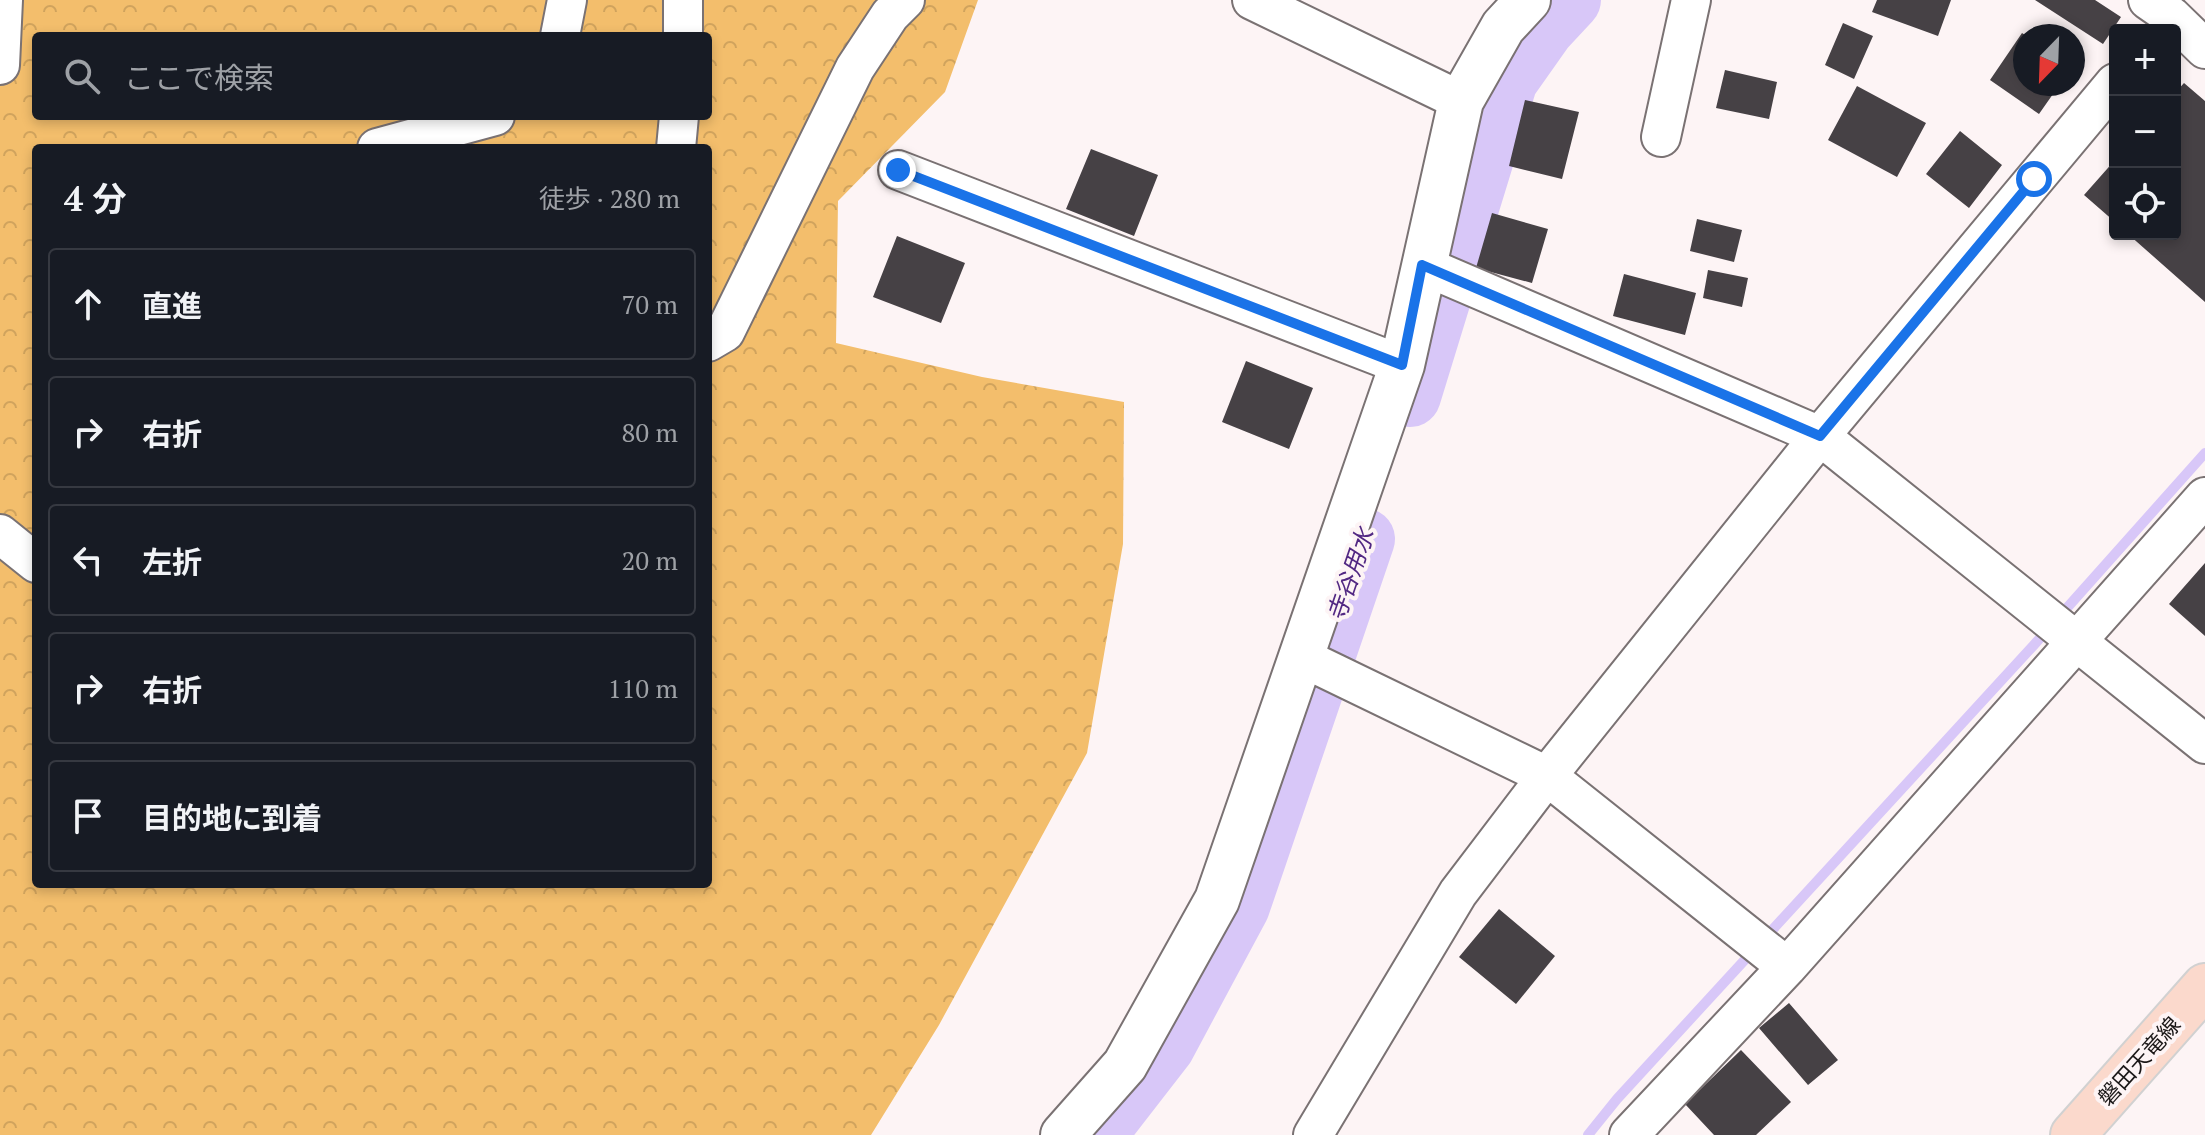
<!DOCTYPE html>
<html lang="ja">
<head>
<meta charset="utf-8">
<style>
  :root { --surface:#171b24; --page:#242831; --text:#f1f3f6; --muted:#9ea1a6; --line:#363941 }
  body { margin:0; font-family:"PT Serif","Noto Sans JP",serif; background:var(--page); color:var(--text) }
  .controls { position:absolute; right:24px; top:24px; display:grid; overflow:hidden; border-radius:8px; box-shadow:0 4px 12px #0003 }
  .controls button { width:72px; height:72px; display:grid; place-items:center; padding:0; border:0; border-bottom:2px solid var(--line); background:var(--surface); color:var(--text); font:40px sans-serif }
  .compass { position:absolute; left:2013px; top:24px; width:72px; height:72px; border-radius:50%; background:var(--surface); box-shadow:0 4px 12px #0003; rotate:203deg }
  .stop { position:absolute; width:24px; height:24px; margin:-18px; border:6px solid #1a73e8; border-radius:50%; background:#fff }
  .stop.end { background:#1a73e8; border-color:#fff; box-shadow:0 2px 8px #0008 }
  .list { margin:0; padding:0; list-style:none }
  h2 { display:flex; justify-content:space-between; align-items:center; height:104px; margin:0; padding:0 32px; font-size:34px }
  h2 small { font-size:26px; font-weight:400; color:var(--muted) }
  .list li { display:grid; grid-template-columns:52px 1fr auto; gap:24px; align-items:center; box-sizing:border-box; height:112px; margin:0 16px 16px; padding:0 16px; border:2px solid var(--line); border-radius:8px }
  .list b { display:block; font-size:30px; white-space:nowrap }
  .list em { font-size:26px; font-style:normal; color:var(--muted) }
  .icon { flex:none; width:44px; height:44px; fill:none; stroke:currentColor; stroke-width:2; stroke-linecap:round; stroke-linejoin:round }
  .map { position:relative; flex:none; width:2205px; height:1135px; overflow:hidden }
  .search { position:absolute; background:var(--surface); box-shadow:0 4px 12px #0003; left:32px; top:32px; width:680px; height:88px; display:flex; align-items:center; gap:20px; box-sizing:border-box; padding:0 28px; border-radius:8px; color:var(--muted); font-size:30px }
  .panel { position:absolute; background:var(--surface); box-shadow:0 4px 12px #0003; left:32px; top:144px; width:680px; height:744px; border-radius:8px }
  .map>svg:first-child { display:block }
  .forest { fill:url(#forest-crowns); fill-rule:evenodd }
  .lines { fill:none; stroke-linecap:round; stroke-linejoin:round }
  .stream { stroke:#d8c7f8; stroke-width:10 }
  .river { stroke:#d8c7f8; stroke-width:62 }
  .building { fill:#464145 }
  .minor-casing { stroke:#7a7273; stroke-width:42 }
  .tertiary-casing { stroke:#7a7273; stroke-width:48 }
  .primary-casing { stroke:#d1d1d1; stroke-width:48 }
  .minor { stroke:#fff; stroke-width:38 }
  .tertiary { stroke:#fff; stroke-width:44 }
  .primary { stroke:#fbd9cc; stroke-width:44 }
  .route { stroke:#1a73e8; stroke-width:10 }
  .labels { text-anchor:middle; stroke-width:8; stroke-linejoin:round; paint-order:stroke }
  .street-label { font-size:22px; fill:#1a1717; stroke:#fdf4f5 }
  .water-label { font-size:24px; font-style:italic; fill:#522883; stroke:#fdf4f5 }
</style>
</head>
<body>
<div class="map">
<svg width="2205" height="1135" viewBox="0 0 2205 1135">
  <defs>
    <pattern id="forest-crowns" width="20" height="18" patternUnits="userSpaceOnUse" patternTransform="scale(2)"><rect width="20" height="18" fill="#f3be6c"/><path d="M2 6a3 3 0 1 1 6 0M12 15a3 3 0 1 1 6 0" fill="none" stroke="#d0a35d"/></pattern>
  </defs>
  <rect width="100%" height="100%" fill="#fdf4f5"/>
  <path class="forest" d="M3,0H978L945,92L838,201L836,343L982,377L1124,402L1123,544L1087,753L939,1025L871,1135H0V65ZM36,36H708V116H36ZM36,148H708V884H36Z"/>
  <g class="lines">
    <path class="stream" d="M1588,1135L1617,1099L2033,646L2205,453"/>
    <path class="river" d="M1410,396L1507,80L1543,29L1570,0
      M1095,1135L1164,1046L1239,906L1364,539"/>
  </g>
  <path class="building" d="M1877,0H1951L1938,36L1872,12Z
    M2035,0H2095L2121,17L2103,44Z
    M1843,23L1873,36L1854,79L1825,65Z
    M2022,33L2025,35V84H2060L2039,114L1990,80Z
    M1725,70L1777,82L1769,119L1716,108Z
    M2184,83L2205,101V302L2128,234H2175V93Z
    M1857,86L1926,123L1897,177L1828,140Z
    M1525,100L1579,112L1562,179L1509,166Z
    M1960,131L2002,165L1969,208L1926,174Z
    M1091,149L1158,175L1134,236L1066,209Z
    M2115,160V222L2084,195Z
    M1492,213L1548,229L1532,283L1476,268Z
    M1697,219L1742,230L1734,262L1690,251Z
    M897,236L965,263L941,323L873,297Z
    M1708,270L1748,278L1742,307L1703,298Z
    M1624,274L1696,293L1685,335L1613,316Z
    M1246,361L1313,388L1289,449L1222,422Z
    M2205,563V636L2169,604Z
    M1499,909L1555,956L1516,1004L1459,957Z
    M1789,1003L1838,1060L1808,1085L1759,1028Z
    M1741,1050L1791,1102L1756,1135H1714L1685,1104Z"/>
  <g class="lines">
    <g class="minor-casing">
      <path id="minor" d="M1252,0L1461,101
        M2148,0L2171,16L2205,49
        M560,36L567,0
        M683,36V0
        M0,65L3,0
        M1661,137L1691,0
        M377,148L495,116
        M676,148L679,116
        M898,170L1402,365
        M1422,265L1820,436L2205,744
        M708,342L725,332L855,68L890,15L905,0
        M0,534L36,563
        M1301,657L1547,776L1787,967
        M1313,1135L1458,893L1547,776L1820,436L2115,83
        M1629,1135L1787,967L2205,497"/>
    </g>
    <g class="tertiary-casing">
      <path id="tertiary" d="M1063,1135L1125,1065L1217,900L1402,365L1461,101L1503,27L1528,0"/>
    </g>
    <g class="primary-casing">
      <path id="primary" d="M2073,1135L2205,986"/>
    </g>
    <use href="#minor" class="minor"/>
    <use href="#tertiary" class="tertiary"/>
    <use href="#primary" class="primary"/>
  </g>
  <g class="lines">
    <path class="route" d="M898,170L1402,365L1422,265L1820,436L2034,179"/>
  </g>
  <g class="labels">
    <g class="street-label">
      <text transform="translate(2139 1061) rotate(-48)" y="8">磐田天竜線</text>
    </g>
    <g class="water-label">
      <text transform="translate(1351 575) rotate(-71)" y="8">寺谷用水</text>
    </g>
  </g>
</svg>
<div class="controls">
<button>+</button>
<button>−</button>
<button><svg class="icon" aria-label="locate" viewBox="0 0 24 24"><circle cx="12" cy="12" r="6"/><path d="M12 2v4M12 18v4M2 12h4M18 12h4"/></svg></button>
</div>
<svg class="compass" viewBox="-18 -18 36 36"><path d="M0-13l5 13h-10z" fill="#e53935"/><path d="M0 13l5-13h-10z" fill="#9ea1a6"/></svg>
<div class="stop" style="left:2034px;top:179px"></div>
<div class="stop end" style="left:898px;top:170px"></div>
<div class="search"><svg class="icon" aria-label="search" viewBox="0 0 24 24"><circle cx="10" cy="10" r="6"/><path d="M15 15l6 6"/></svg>ここで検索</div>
<section class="panel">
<h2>4 分<small>徒歩 · 280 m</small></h2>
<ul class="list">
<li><svg class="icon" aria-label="ahead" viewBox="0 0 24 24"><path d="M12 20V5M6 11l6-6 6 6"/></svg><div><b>直進</b></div><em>70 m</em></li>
<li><svg class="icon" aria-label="right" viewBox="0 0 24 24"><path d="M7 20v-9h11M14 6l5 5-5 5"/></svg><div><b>右折</b></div><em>80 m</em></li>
<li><svg class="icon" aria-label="left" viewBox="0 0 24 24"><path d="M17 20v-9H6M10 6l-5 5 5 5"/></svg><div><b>左折</b></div><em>20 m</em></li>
<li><svg class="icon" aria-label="right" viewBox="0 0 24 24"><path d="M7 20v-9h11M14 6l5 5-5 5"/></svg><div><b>右折</b></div><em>110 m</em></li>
<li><svg class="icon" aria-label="arrive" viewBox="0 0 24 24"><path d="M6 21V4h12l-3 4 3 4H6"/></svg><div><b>目的地に到着</b></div></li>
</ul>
</section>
</div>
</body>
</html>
